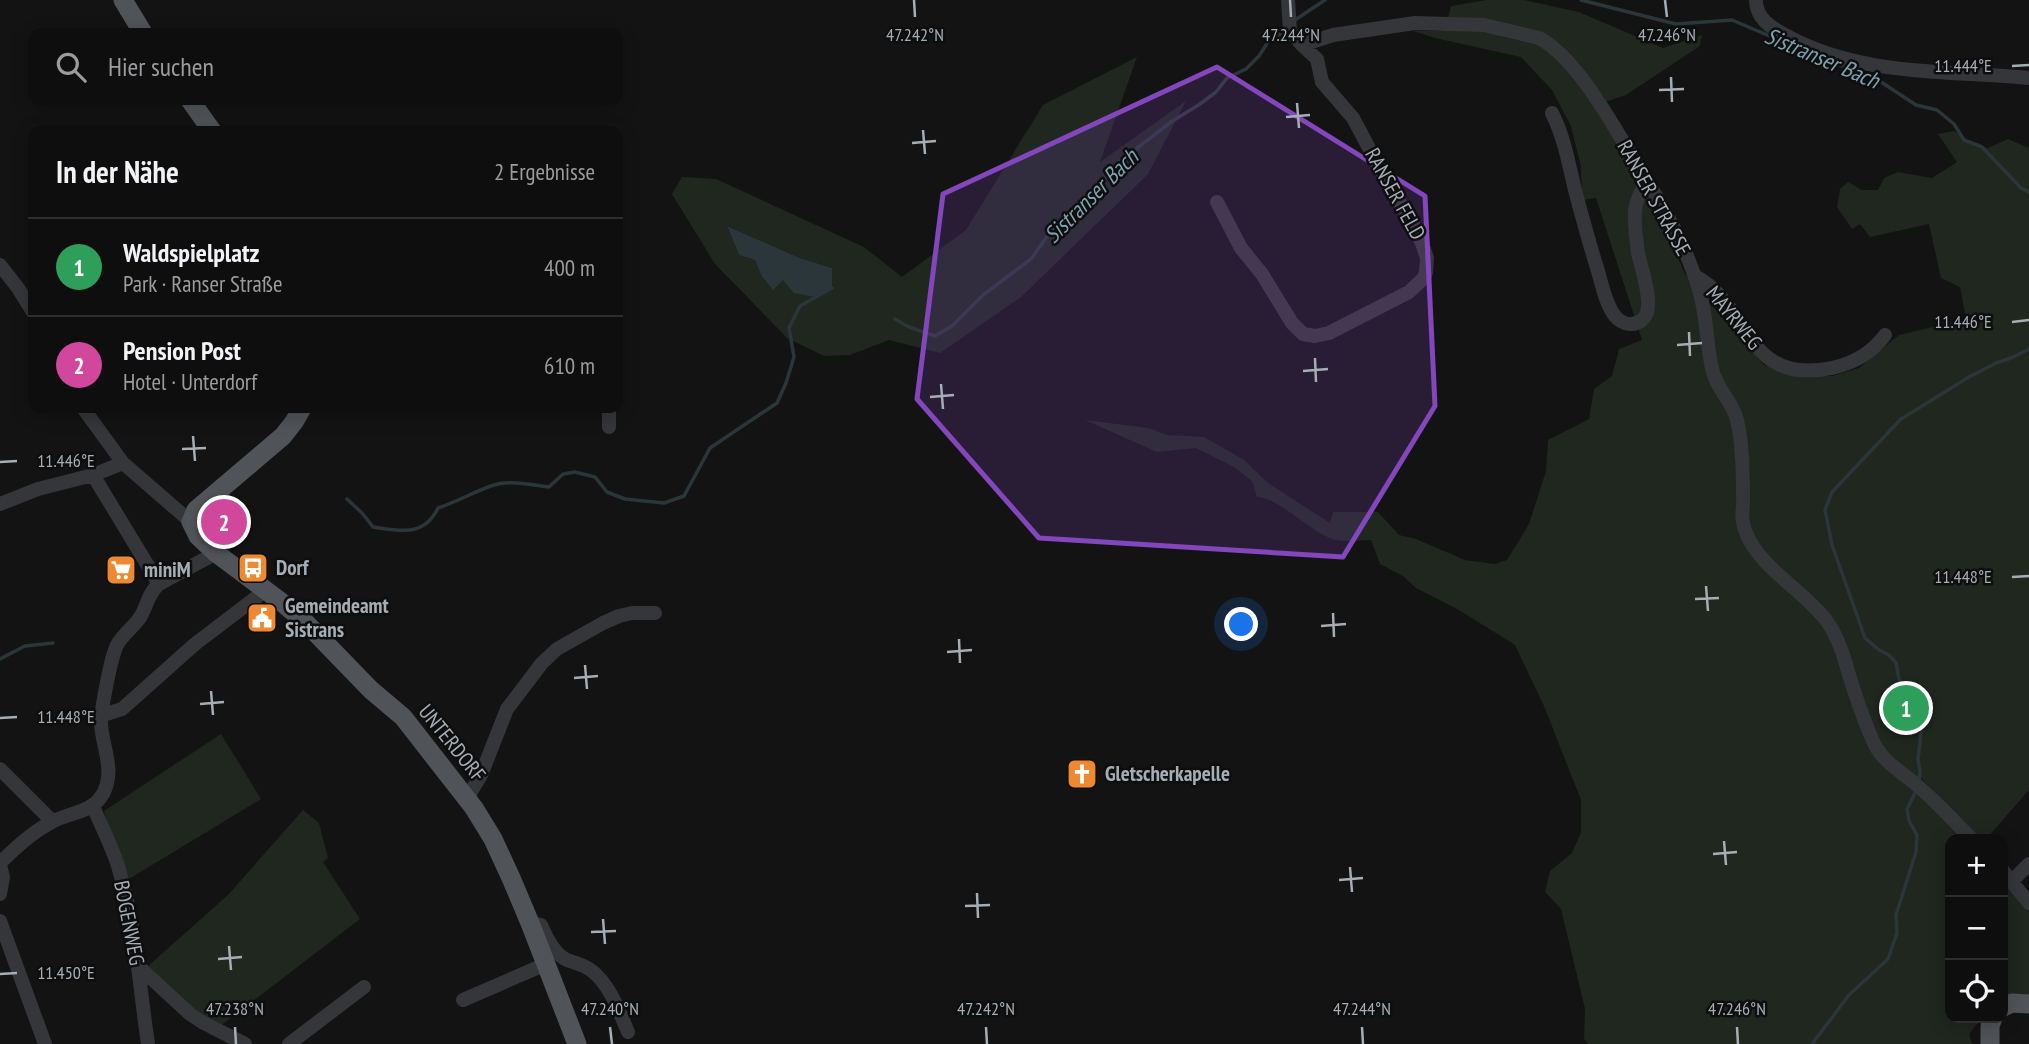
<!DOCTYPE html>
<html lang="de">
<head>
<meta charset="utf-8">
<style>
  :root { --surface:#0e0e0f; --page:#1c1c1d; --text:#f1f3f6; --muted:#9b9c9e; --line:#2e2e2f; --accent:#ee8831 }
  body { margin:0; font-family:"PT Sans Narrow",sans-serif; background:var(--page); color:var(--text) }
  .controls { position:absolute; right:21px; bottom:21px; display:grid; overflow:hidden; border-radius:14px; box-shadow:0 4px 18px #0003 }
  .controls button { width:63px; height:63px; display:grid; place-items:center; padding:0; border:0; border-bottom:2px solid var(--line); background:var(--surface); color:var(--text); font:35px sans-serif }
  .you { position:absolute; left:1242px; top:625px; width:24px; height:24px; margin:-18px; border:5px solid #fff; border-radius:50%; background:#1a73e8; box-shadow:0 0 0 10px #1a73e833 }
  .badge { display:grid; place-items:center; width:46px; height:46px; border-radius:50%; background:var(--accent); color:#fff; font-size:23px; font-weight:700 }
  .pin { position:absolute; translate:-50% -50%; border:4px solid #fff; box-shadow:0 2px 7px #0006 }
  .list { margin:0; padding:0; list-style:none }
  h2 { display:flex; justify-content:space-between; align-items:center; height:91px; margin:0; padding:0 28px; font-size:30px }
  h2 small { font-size:23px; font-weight:400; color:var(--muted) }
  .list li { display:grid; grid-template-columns:46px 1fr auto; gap:21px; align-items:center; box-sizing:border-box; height:98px; padding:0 28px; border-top:2px solid var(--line) }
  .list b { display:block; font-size:26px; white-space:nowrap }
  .list p { margin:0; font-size:23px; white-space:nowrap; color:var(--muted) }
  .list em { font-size:23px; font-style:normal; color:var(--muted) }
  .icon { flex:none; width:38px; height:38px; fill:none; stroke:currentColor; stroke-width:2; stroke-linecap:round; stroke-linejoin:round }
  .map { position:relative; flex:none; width:2029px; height:1044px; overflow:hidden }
  .search { position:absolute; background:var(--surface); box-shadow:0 4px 18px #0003; left:28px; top:28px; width:595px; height:77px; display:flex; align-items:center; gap:18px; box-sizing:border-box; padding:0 24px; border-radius:14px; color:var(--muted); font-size:26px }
  .panel { position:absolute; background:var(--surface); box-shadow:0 4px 18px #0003; left:28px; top:126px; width:595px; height:287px; border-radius:14px }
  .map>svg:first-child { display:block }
  .green { fill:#1f271f; fill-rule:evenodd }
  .water { fill:#2b363a }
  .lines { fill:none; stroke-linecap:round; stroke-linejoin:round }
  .stream { stroke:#2b363a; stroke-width:3.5 }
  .minor { stroke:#343639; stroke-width:14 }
  .major { stroke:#505458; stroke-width:19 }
  .marked { fill:#8346bd; fill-opacity:0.2; stroke:#8346bd; stroke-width:5; stroke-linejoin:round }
  .ticks { fill:none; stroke:#a5adb5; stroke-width:2.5 }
  .labels { text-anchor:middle; stroke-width:5; stroke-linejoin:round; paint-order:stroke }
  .street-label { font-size:21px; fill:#a5adb5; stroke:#0e0e0f }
  .poi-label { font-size:21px; font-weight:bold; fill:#a5adb5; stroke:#0e0e0f; text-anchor:start }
  .water-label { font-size:23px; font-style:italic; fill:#7ca2b0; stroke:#0e0e0f }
  .ticks-label { font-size:18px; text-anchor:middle; fill:#a5adb5; stroke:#0e0e0f; stroke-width:5; stroke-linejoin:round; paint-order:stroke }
</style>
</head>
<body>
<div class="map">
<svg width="2029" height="1044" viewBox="0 0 2029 1044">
  <rect width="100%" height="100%" fill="#131314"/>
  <path class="green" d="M1486,0H1524L1579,12L1663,48L1702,35L1700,46L1626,95L1596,105L1640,174L1685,274L1764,365L1800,376H1832L1859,368L1899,335L1966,319L1960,287L1941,278L1929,224L1870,237L1860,224L1852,229L1837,207L1840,189L1848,182L1862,190H1878L1884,178L1898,172L1932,178L1957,162L1938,134L1954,131L1983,150L2008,139L2029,148V790L1986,839H1980L1921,778L1917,780L1972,839H1950V1018H1982L1969,1034L1972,1044H1588L1584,1039L1585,1009L1561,909L1545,892L1550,871L1572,853L1581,832V800L1544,706L1515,645L1459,610L1416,588L1403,576L1380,564L1371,540C1360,540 1347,542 1336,540C1311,534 1279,497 1257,497L1252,481L1234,467L1196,448L1157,452L1085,420L1148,428L1167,435L1204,437L1244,460L1268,483L1330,523L1333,512H1378L1399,535L1416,539L1465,560L1495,564L1507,560L1529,524L1546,471L1548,440L1589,419L1594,389L1612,376L1619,349L1642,340L1596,198L1582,200L1581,167L1571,126L1552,90L1521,57L1435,38L1413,31H1445L1451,6Z
    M1137,57L1100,162L1186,101L1148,174L1021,297L940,353L889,340L850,355L824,356L787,338L715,264L672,194L682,177L716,179L864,247L902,277L966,230L1043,105ZM727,226L800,258L832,268L783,280L761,275L755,260L739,255Z
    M221,734L261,799L129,879L107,826L104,811Z
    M303,810L319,823L328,858L323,862L360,919L219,1027L193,1014L147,967L229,894Z
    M2003,871L2029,903V999L2003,1001Z"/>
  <path class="water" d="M727,226L800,258L832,268V288L815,297L794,293L783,280L773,290L761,275L755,260L739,255Z"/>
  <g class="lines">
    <path class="stream" d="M1581,0L1676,24L1732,20L1784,42
      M1295,20L1325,0
      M1824,59L1875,78L1916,105L1937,110L1954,124L1964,140L1982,147L2021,188L2029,192
      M895,319L909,327L935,336L952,326L983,295L1031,259L1056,224L1086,199L1123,159L1171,122L1200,104L1216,92L1227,78L1246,69L1259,56L1268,42L1282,33
      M347,499L362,513L373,527C401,531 424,537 438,508C457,502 475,491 494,485C511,480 532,485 549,487L563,474L575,472L595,477L607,492L625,499L664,503L684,496L710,448L777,403L786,383L794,357L789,328L800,306L832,288
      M0,659L25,646L53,643
      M1919,780L1920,772L1918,759L1923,716L1906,696L1900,684L1896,663L1889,655L1879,650L1865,638L1832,545L1825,510L1832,492L1901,419L1969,377L1996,363L2011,358L2029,349
      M1812,1044L1849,995L1888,959L1897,933L1896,915L1916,852L1917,835L1909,821L1907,809L1916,791"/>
    <path class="minor" d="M1288,0L1290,31L1302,45L1333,35L1415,23L1484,25L1539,38C1575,57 1609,118 1630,153C1657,197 1685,240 1699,290C1707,315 1706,342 1712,368C1715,387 1733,402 1737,420C1742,441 1743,473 1743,494C1744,511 1739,518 1747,535C1761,568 1804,591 1826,620C1839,638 1844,657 1850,678C1857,700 1864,722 1874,743C1882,762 1905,774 1919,787C1938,803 1954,822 1972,839
      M1756,0C1756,18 1770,27 1785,35C1861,77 1946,70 2029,78
      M1552,113C1565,139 1569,166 1576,194C1583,220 1590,246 1598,271C1602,285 1606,305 1615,316C1622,325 1635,327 1643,319C1656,308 1641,268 1638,253C1636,239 1634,224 1635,210C1636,199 1642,190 1647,180
      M1217,202L1241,248L1262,274L1292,323L1303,334L1315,336L1329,333L1409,292L1424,278L1426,272L1427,258L1422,243L1410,219L1386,180L1353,118L1322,82L1317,59L1302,45
      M0,265L18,288L33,312
      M1695,276C1752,306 1743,386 1832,368C1854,363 1872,353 1885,335
      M83,408L123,463L191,522
      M609,408V427
      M0,504L38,489L93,475L123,463
      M159,584L216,553
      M103,715L122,709L195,644L266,590
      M0,769L52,821
      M467,798L481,775L507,709L542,663L557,649L603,623L619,616L632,613H655
      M93,806C101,826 112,846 118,866C136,925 139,984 148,1044
      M0,863C15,848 31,833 50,823C68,812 93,814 104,792C115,768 102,747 101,723C101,709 111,657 117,645C123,634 134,627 141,616C147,605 149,592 159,584L93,475
      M0,865L3,877L0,894
      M2003,871L2029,903
      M2012,881L2029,864
      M0,921L45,1044
      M532,923L541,925C546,937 554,954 567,960C575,963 585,965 592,971C610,985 619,1011 628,1032
      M139,967L190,1014L202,1022L245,1044
      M463,1000L546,964
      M289,1044L364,987"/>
    <path class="major" d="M123,0L143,33
      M190,100L212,131
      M302,408L294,422L283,436L196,510L191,522L198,536L216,553L284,604L305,622L371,690L403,717L474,808L493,839L511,878L530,923L577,1044
      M2003,1007L2012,1003L2029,1004
      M1990,1044V1026L1993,1018"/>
  </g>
  <path class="marked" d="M1217,67L1425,196L1435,406L1343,557L1039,538L917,399L943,194Z"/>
  <path class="ticks" d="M914,0L915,17M1290,0L1291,17M1665,0L1667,17M2012,66L2029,65M1671,77L1672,102M1659,90L1684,89M1297,103L1299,128M1286,117L1310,115M923,130L925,154M912,143L936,141M2012,322L2029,320M1689,332L1690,356M1677,345L1702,343M1315,358L1316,382M1303,371L1328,369M941,384L943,409M930,397L954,395M193,436L195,461M182,449L206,448M0,462L17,461M2012,577L2029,576M1706,586L1708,611M1695,599L1719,598M1333,613L1334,637M1321,626L1346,624M959,639L960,663M947,652L972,650M585,665L587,689M574,678L598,676M211,691L213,715M200,704L224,702M0,718L17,717M1724,841L1726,865M1713,854L1737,852M1350,867L1352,892M1339,880L1363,878M977,893L978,918M965,906L990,905M603,919L605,944M591,932L616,931M229,946L231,970M218,959L242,957M0,974L17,973M235,1027L236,1044M610,1027L612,1044M986,1027L987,1044M1362,1027L1363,1044M1737,1027L1738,1044"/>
  <defs>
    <g id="bus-square" transform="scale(1.575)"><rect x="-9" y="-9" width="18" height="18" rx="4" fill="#ee8831" stroke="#0e0e0f"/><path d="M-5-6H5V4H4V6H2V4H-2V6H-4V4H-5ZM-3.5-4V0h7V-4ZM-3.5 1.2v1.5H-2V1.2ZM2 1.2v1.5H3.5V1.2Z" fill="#fff"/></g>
    <g id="supermarket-square" transform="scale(1.575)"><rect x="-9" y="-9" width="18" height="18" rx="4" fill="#ee8831" stroke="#0e0e0f"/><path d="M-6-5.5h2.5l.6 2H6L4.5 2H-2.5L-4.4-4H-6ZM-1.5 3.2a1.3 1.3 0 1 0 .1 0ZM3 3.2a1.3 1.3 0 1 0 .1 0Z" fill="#fff"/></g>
    <g id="civic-square" transform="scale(1.575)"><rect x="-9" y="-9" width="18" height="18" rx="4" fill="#ee8831" stroke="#0e0e0f"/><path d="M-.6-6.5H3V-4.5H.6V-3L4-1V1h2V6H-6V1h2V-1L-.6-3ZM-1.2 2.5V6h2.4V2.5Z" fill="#fff"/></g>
    <g id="church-square" transform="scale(1.575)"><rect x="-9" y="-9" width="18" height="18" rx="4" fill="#ee8831" stroke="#0e0e0f"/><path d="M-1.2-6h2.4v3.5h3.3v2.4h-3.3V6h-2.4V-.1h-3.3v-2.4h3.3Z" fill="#fff"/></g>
  </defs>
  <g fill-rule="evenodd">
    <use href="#bus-square" x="253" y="568"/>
    <use href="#supermarket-square" x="121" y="570"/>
    <use href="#civic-square" x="262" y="618"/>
    <use href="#church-square" x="1082" y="774"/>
  </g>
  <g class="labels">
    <g class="street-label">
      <text transform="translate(1395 194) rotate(61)" y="7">RANSER FELD</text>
      <text transform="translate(1654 198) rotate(61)" y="7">RANSER STRASSE</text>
      <text transform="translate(1734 318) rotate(51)" y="7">MAYRWEG</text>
      <text transform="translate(452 743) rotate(51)" y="7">UNTERDORF</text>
      <text transform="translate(129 923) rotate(79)" y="7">BOGENWEG</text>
    </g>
    <g class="poi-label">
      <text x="276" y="575">Dorf</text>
      <text x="144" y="577">miniM</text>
      <text x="285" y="613">Gemeindeamt<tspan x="285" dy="24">Sistrans</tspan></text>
      <text x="1105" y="781">Gletscherkapelle</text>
    </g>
    <g class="water-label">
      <text transform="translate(1822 58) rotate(23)" y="8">Sistranser Bach</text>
      <text transform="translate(1091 196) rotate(-45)" y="8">Sistranser Bach</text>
    </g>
  </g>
  <g class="ticks-label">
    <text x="915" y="41">47.242°N</text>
    <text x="1291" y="41">47.244°N</text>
    <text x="1667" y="41">47.246°N</text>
    <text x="1963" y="72">11.444°E</text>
    <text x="1963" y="328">11.446°E</text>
    <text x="66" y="467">11.446°E</text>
    <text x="1963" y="583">11.448°E</text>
    <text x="66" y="723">11.448°E</text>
    <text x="66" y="979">11.450°E</text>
    <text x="235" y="1015">47.238°N</text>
    <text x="610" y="1015">47.240°N</text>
    <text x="986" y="1015">47.242°N</text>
    <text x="1362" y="1015">47.244°N</text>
    <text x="1737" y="1015">47.246°N</text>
  </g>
</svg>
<div class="controls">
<button>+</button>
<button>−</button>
<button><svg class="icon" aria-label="locate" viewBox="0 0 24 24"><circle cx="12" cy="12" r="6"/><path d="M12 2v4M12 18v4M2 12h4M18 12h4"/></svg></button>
</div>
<div class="you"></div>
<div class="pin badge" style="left:1906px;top:708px;background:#2e9e5b">1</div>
<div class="pin badge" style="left:224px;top:522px;background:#d1479c">2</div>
<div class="search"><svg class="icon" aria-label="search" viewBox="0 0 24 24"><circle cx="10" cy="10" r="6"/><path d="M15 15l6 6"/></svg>Hier suchen</div>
<section class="panel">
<h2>In der Nähe<small>2 Ergebnisse</small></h2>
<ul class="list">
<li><span class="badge" style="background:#2e9e5b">1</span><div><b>Waldspielplatz</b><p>Park · Ranser Straße</p></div><em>400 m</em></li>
<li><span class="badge" style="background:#d1479c">2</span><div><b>Pension Post</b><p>Hotel · Unterdorf</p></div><em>610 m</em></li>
</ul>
</section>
</div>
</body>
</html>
